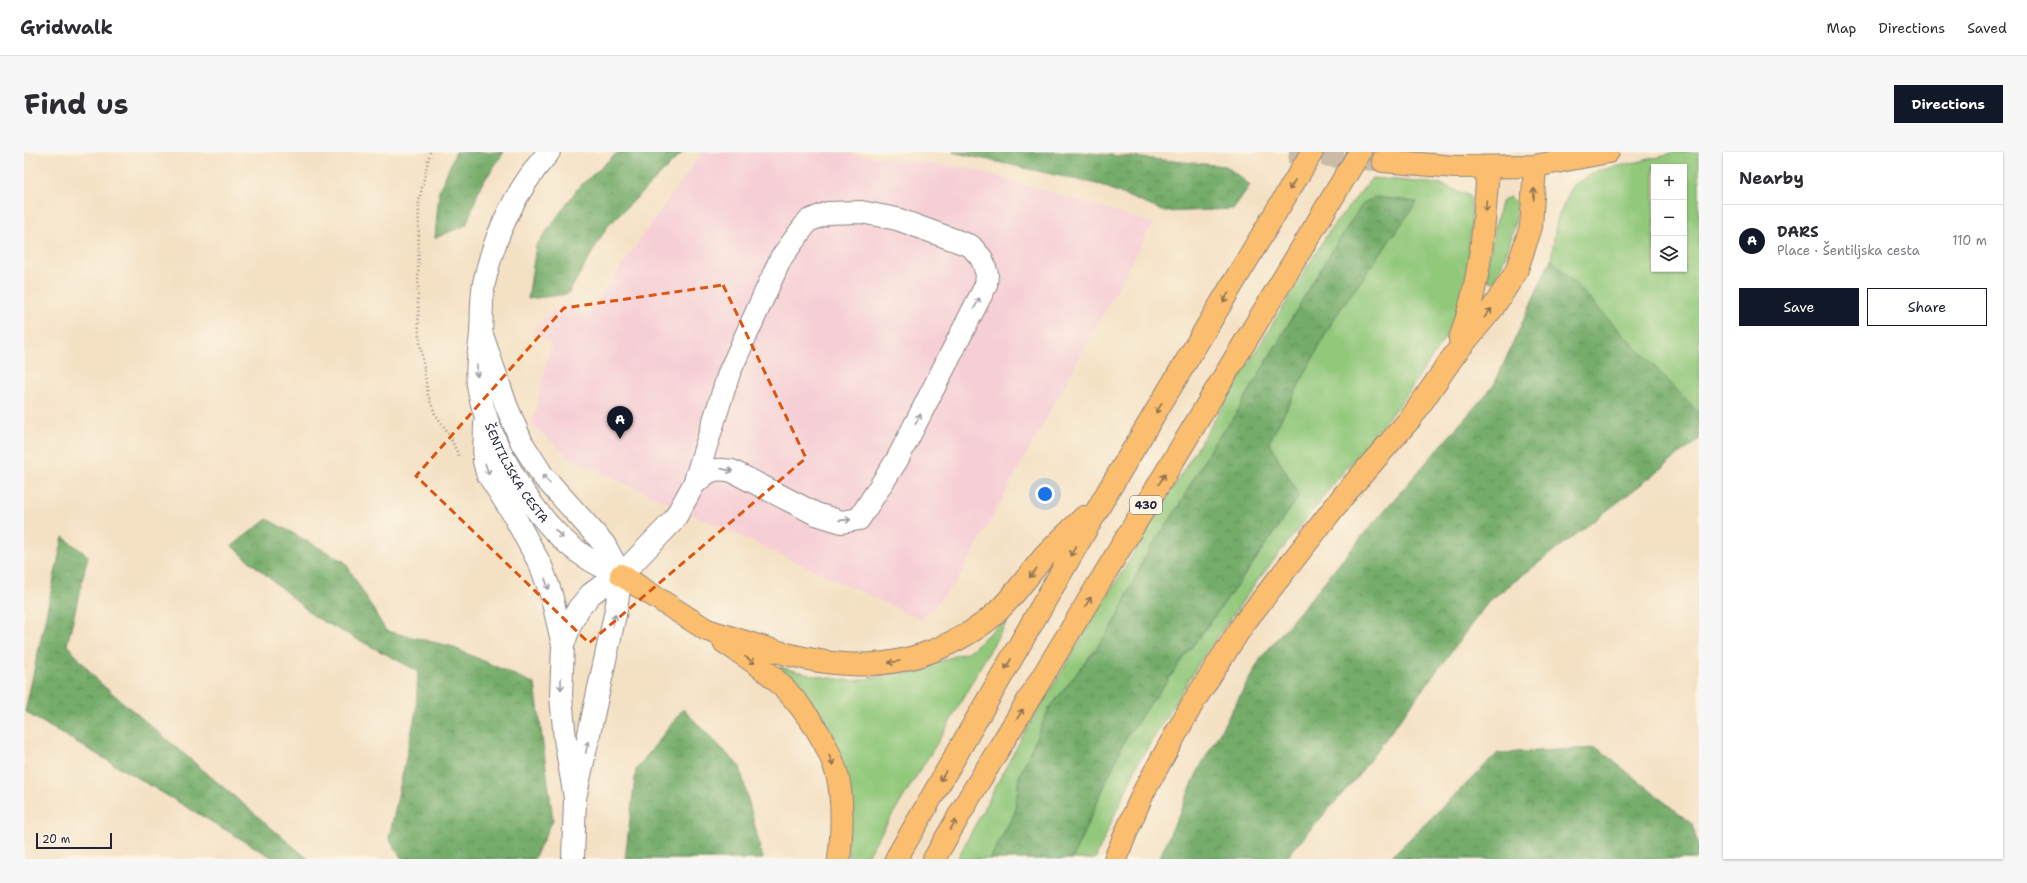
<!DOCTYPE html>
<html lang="en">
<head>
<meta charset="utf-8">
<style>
  :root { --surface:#fff; --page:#f7f7f7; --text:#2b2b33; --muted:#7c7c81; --line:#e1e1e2; --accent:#111827 }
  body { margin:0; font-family:"Shantell Sans",sans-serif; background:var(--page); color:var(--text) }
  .controls { position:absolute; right:12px; top:12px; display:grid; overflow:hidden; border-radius:0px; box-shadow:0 1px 3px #0004 }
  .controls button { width:36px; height:36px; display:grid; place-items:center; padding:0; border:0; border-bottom:1px solid var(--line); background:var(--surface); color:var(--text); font:20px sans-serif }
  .scale { position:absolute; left:12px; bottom:10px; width:76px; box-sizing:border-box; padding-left:4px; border:2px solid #22223b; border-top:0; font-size:11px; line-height:14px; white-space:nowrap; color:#22223b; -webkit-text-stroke:3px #fcf5e5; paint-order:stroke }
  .you { position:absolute; left:1021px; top:342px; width:14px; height:14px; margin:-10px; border:3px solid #fff; border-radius:50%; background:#1a73e8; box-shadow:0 0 0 6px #1a73e833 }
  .badge { display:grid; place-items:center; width:26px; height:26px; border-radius:50%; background:var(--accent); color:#fff; font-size:13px; font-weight:700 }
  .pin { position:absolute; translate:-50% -33px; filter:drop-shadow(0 1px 2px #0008) }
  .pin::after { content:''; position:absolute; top:21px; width:14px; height:12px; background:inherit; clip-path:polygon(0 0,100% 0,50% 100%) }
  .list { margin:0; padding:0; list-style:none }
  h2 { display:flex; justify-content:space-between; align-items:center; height:52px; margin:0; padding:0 16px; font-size:17px }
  h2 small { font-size:13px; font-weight:400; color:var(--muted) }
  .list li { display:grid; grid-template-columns:26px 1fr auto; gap:12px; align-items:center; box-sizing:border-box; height:72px; padding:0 16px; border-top:1px solid var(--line) }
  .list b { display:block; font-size:15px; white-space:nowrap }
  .list p { margin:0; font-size:13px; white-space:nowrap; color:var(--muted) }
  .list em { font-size:13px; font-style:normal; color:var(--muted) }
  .actions { display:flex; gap:8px; padding:12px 16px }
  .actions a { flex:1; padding:9px 0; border:1px solid var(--accent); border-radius:0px; text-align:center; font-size:14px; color:var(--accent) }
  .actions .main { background:var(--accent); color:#fff }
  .icon { flex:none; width:22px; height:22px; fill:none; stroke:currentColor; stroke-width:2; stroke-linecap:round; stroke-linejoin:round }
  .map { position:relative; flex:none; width:1675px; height:707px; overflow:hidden; border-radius:0px }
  header { display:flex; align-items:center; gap:24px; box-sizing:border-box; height:56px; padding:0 20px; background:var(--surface); border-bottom:1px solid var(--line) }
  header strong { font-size:19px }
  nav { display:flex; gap:22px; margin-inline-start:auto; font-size:14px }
  .intro { display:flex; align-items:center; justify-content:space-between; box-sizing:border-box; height:96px; padding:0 24px }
  h1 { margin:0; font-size:28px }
  .button { padding:10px 18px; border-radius:0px; background:var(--accent); color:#fff; font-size:14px; font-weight:700 }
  main { display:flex; gap:24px; padding:0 24px }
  aside { flex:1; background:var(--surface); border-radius:0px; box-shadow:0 1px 3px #0004 }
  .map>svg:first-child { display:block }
  .built { fill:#f6cfd6 }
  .green { fill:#91c87a; stroke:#5a755a; fill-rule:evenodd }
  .forest { fill:url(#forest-crowns); stroke:#4b6752 }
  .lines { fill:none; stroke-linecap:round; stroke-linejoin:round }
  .major-tunnel { stroke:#cabba9; stroke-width:22; stroke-dasharray:22 11; stroke-linecap:butt }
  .minor-casing { stroke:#8b8280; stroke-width:24 }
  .major-casing { stroke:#8b8280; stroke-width:24 }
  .highway-casing { stroke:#8b8280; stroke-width:24 }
  .path { stroke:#8b8280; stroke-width:2.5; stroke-dasharray:1 3; stroke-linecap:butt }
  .minor { stroke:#fff; stroke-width:22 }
  .major { stroke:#fbbe6e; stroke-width:22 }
  .highway { stroke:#fbbe6e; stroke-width:22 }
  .oneway { stroke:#8e7054 }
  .oneway2 { stroke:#9c9ca7 }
  .marked { fill:none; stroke:#de560e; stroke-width:3; stroke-dasharray:8 5; stroke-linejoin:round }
  .labels { text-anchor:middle; stroke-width:3; stroke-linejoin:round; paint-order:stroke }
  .shield { fill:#fcf5e5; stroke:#63616e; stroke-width:1 }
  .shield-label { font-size:11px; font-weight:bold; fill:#22223b }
  .street-label { font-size:12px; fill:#22223b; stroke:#fcf5e5 }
</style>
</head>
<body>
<header>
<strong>Gridwalk</strong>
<nav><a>Map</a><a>Directions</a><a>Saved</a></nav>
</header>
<div class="intro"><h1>Find us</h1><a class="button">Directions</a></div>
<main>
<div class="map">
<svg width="1675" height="707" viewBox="0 0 1675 707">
  <defs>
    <pattern id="forest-crowns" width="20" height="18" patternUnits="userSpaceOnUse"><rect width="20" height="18" fill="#74ac6a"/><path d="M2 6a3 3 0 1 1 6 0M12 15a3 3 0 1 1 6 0" fill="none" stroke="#5f8c58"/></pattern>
  </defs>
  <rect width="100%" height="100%" fill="#fcf5e5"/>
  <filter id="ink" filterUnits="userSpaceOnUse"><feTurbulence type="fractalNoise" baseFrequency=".025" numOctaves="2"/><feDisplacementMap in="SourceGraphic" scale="8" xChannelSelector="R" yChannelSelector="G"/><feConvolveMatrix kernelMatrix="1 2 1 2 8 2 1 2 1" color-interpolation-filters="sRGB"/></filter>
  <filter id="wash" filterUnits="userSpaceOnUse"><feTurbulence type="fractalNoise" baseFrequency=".012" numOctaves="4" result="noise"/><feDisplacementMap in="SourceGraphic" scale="16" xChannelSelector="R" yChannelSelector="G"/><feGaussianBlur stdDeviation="0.9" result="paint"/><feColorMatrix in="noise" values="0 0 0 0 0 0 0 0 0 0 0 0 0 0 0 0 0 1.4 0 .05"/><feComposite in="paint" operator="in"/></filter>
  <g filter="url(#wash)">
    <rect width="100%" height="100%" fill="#f4e1c4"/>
    <path class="built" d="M678,0H810L945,16L1129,71L934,428L898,468L546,306L508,273L527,192L507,179L538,151L562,164Z"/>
    <path class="green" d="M1649,0H1675V261L1527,107L1533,67L1549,33L1573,19L1639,4ZM1630,15H1660V117H1630Z
      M1348,26L1417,32L1446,44L1448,61L1443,128L1429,173L1383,243L1316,324L1234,428L1179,505L1113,613L1071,707H1048L1102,585L1225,417L1275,344L1245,290L1309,168L1392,51L1339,52L1297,116L1209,267L1191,289L1153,357L1121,405L1089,474L1025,557L995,625L991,660L966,707H933L999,583L1305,79Z
      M1485,45L1491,49C1492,54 1493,59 1492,64C1491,77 1477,123 1468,130L1465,129C1459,119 1474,65 1477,50Z
      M980,468L984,469L964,501L923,575L841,707H825L811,592L784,545L752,519L755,515L792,524L829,529L883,520L946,499Z"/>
    <path class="forest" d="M432,0H480L456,35L442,73L411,86L415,39Z
      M594,0H659L583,75L544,142L504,147L512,94L554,36Z
      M928,0H1055L1202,14L1226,33L1209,57L1141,60L1077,33Z
      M1353,45L1393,50L1309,168L1245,290L1275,344L1225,417L1102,585L1048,707H966L991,660L995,625L1025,557L1089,474L1121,405L1153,357L1191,289L1209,267L1297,116L1339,51Z
      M1527,107L1675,261V288L1465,449L1333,625L1261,707H1135L1174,619L1237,506L1345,376L1470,233Z
      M243,367L321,410L362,479L426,494L511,532L529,668L510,707H378L365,686L392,559L394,519L291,465L208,394Z
      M39,385L64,404L43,493L75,530L284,707H251L1,560Z
      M659,557L716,615L739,707H601L612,618Z
      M1573,596L1668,672L1675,697V707H1365L1474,601Z"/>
  </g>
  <g filter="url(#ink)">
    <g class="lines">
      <path class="major-tunnel" d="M1265,0L1359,9"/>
      <g class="minor-casing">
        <g id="minor">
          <path id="s1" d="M525,0C493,36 470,83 460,131C457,148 458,165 457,182C455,201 451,220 455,239C466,294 512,373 560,404C572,412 584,418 597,423"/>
          <path d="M457,180L482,253L498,291L519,324L580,392L597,423L592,458L551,646L549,707"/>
          <path d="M461,272L460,309L463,321L488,360L517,414L527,442L539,493"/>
          <path d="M551,646L541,587L537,544L539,493L547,471L555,456L567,442L582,431L597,423L650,368L670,332L705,221L757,106L784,69L804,61L837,60L873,67L947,94L958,107L963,122L962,133L873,308L835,367L818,370L792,362L708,319C688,315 685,319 670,332"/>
        </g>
      </g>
      <g class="major-casing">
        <path id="major" d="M1359,9L1432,15L1511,14L1584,0
          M1436,187C1457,128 1460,77 1464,15
          M597,423L683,478
          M1091,707L1119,641L1170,549L1220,471L1320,343L1387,266L1431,202L1468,157L1492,120L1507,75L1511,14"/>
      </g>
      <g class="highway-casing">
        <path id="highway" d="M683,478C764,503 835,532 918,495C938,486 956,476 972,461C990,444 1003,425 1019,406C1032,392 1046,379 1060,365
          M700,490C713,499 726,507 738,516C771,542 807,589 815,631C819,656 818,682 815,707
          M872,707L1083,341L1288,0
          M910,707L948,641L1336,0"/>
      </g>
      <path class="path" d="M406,0L395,49L394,148L395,184L404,243L411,262L423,279L436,306"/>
      <use href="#minor" class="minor"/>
      <use href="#major" class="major"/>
      <use href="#highway" class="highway"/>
    </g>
    <defs><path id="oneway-shaft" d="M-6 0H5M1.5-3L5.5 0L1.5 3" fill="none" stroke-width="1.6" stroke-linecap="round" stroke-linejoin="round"/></defs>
    <g class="oneway">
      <use href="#oneway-shaft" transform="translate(1268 33) rotate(121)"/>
      <use href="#oneway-shaft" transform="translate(1510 42) rotate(-87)"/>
      <use href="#oneway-shaft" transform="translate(1462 54) rotate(94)"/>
      <use href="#oneway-shaft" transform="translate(1202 145) rotate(121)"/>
      <use href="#oneway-shaft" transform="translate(1464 161) rotate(-52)"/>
      <use href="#oneway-shaft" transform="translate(1135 256) rotate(121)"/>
      <use href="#oneway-shaft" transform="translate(1138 327) rotate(-59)"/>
      <use href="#oneway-shaft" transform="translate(1049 399) rotate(120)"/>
      <use href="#oneway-shaft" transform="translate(1009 421) rotate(128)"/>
      <use href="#oneway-shaft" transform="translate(1064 450) rotate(-59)"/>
      <use href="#oneway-shaft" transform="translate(726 508) rotate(35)"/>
      <use href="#oneway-shaft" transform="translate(870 510) rotate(171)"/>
      <use href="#oneway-shaft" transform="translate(984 512) rotate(120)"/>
      <use href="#oneway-shaft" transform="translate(996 562) rotate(-59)"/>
      <use href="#oneway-shaft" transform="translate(807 608) rotate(70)"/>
      <use href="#oneway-shaft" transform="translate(919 624) rotate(120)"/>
      <use href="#oneway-shaft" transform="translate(929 673) rotate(-60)"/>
    </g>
    <g class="oneway2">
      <use href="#oneway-shaft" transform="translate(953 151) rotate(-63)"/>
      <use href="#oneway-shaft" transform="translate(453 219) rotate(89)"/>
      <use href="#oneway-shaft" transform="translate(894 267) rotate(-63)"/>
      <use href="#oneway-shaft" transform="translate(463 317) rotate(72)"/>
      <use href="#oneway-shaft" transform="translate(703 318) rotate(13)"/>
      <use href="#oneway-shaft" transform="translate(522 327) rotate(-131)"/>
      <use href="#oneway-shaft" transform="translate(821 368) rotate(-4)"/>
      <use href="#oneway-shaft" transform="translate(535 382) rotate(47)"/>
      <use href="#oneway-shaft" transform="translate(523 432) rotate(70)"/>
      <use href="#oneway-shaft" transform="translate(590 468) rotate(-77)"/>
      <use href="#oneway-shaft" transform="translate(537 532) rotate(90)"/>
      <use href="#oneway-shaft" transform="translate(563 595) rotate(-78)"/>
    </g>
  </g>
  <path class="marked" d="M699,133L782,306L565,491L392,324L540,156Z"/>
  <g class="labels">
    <rect class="shield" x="1106" y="344" width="32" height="18" rx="3"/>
    <g class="shield-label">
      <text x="1122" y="357">430</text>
    </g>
    <g class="street-label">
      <text dy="4" stroke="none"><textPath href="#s1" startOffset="347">ŠENTILJSKA CESTA</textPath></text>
    </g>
  </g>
</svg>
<div class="controls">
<button>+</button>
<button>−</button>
<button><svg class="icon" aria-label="layers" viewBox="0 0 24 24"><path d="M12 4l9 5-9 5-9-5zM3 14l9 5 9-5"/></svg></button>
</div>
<div class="scale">20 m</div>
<div class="you"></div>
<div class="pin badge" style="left:596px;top:287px">A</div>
</div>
<aside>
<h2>Nearby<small></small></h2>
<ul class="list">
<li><span class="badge">A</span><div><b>DARS</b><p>Place · Šentiljska cesta</p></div><em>110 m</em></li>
</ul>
<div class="actions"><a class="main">Save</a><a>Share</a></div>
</aside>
</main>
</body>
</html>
